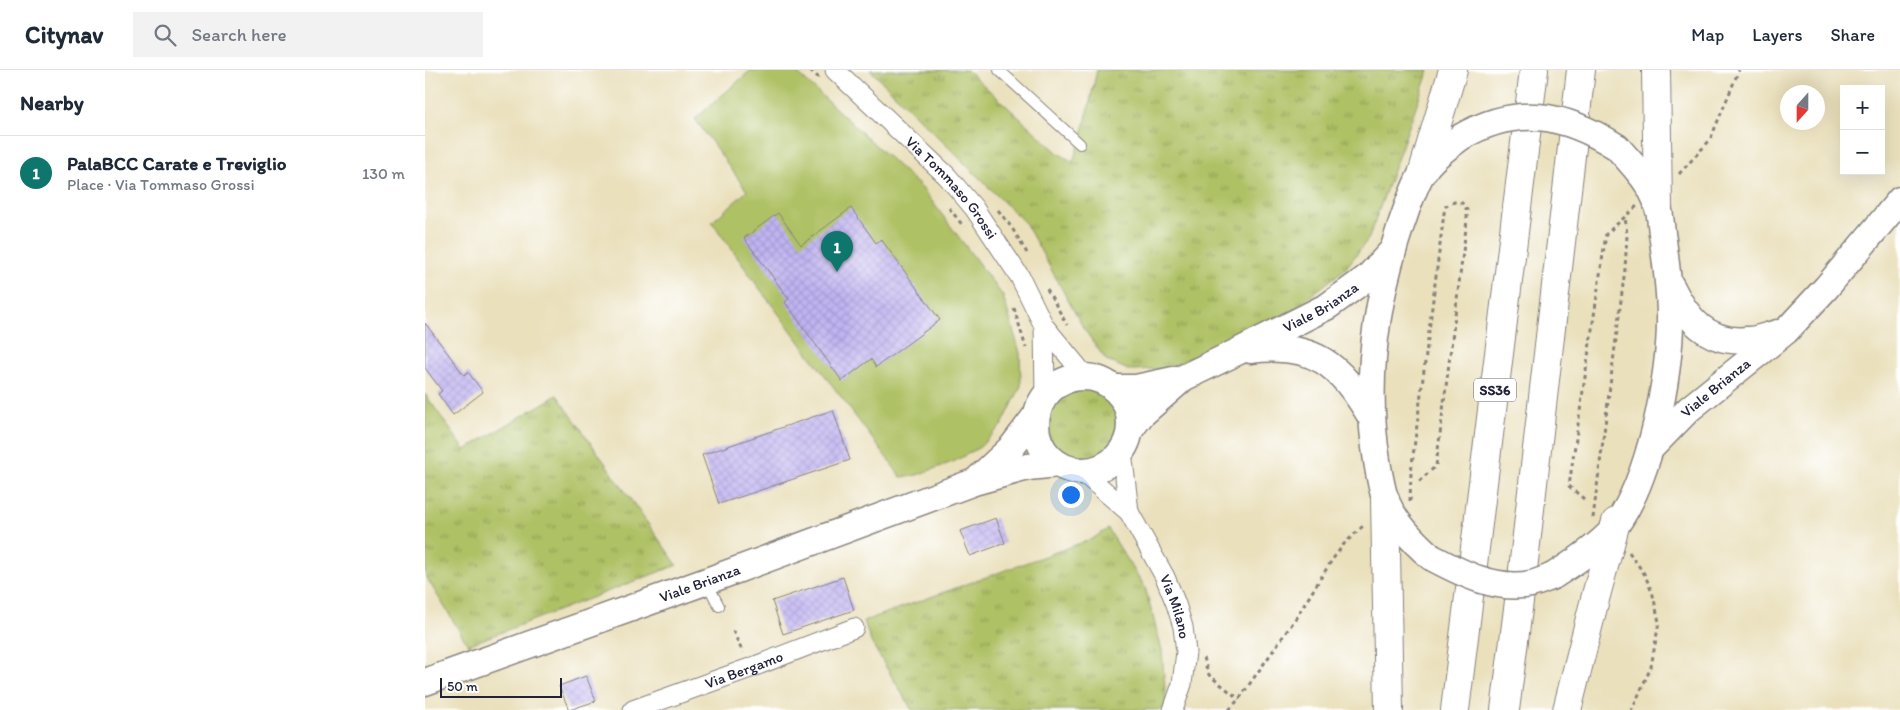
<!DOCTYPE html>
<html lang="en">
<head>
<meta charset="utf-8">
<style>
  :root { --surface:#fff; --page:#f2f2f3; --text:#1f2937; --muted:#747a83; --line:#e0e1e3; --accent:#0f766e }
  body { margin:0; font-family:Itim,sans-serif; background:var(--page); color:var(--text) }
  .controls { position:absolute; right:15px; top:15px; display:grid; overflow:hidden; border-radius:0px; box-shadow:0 5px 20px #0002 }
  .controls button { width:45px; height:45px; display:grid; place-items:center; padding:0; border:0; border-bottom:1px solid var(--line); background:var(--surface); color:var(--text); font:25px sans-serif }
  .compass { position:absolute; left:1355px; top:15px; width:45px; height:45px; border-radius:50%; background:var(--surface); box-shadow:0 5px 20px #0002; rotate:201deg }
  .scale { position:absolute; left:15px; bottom:12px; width:122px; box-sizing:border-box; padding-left:5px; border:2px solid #22223b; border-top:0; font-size:14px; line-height:18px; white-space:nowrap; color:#22223b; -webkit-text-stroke:4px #fff; paint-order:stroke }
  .you { position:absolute; left:645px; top:424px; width:18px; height:18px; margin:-12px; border:4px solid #fff; border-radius:50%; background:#1a73e8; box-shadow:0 0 0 8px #1a73e833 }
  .badge { display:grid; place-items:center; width:32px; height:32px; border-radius:50%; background:var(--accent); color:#fff; font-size:16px; font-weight:700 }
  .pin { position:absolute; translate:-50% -41px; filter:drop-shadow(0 1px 2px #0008) }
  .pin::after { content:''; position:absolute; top:26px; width:18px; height:15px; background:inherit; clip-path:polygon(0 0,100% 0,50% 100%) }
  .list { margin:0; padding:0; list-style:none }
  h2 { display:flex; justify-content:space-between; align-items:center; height:65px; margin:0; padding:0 20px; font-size:21px }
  h2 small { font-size:16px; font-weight:400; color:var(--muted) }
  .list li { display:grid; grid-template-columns:32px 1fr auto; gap:15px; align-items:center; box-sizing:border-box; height:75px; padding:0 20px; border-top:1px solid var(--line) }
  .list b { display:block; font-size:19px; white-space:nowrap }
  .list p { margin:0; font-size:16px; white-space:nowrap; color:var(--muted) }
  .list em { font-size:16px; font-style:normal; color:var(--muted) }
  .icon { flex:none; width:28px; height:28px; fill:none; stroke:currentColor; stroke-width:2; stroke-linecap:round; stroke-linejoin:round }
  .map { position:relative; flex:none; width:1475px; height:640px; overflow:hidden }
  header { display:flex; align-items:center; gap:30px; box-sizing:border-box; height:70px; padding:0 25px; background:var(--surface); border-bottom:1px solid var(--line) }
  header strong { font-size:24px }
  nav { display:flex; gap:28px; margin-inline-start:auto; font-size:18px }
  .search { width:350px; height:45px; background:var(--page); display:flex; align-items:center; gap:12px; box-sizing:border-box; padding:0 18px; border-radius:0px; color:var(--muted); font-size:19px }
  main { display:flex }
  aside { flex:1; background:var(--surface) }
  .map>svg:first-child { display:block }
  .grass { fill:url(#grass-tufts); stroke:#687250 }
  .garden { fill:#afc165; stroke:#687250 }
  .building { fill:url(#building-cross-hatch) }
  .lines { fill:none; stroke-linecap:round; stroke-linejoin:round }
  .service-casing { stroke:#86817c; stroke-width:12 }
  .minor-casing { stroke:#86817c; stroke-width:21 }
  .secondary-casing { stroke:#86817c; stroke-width:29 }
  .trunk-casing { stroke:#86817c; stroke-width:30 }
  .path { stroke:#86817c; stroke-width:3; stroke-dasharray:4 4; stroke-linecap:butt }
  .service { stroke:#fff; stroke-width:10 }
  .minor { stroke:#fff; stroke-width:19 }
  .secondary { stroke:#fff; stroke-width:26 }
  .trunk { stroke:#fff; stroke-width:28 }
  .secondary-bridge-casing { stroke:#86817c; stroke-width:29; stroke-linecap:butt }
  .secondary-bridge { stroke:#fff; stroke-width:26 }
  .labels { text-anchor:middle; stroke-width:5; stroke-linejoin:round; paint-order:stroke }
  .shield { fill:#fff; stroke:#646476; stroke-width:1 }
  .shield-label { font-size:14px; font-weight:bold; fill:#22223b }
  .street-label { font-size:15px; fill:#22223b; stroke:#fff }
</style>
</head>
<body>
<header>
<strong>Citynav</strong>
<div class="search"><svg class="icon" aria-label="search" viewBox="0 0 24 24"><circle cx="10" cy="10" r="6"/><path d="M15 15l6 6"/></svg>Search here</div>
<nav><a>Map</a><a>Layers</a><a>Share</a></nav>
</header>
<main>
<aside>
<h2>Nearby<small></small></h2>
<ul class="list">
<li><span class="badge">1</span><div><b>PalaBCC Carate e Treviglio</b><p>Place · Via Tommaso Grossi</p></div><em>130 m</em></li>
</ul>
</aside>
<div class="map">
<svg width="1475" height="640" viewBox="0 0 1475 640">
  <defs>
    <pattern id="grass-tufts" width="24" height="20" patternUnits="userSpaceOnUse" patternTransform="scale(1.25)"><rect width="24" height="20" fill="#afc165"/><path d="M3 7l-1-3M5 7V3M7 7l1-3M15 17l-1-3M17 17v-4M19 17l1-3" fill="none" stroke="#8e9c54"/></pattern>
    <pattern id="building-cross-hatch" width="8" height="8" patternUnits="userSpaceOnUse" patternTransform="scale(1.25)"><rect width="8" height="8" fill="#c0b4f1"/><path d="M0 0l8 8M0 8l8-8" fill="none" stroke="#a59ad0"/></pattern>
  </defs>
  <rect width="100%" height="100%" fill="#fff"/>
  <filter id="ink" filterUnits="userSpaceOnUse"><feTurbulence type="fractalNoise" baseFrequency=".02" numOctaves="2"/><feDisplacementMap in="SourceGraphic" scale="10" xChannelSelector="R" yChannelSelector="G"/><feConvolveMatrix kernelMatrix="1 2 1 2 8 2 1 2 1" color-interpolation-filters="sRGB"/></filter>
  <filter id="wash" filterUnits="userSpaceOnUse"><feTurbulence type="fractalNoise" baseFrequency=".0096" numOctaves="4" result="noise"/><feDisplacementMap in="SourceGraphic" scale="20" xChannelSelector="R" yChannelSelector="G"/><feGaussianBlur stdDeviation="1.12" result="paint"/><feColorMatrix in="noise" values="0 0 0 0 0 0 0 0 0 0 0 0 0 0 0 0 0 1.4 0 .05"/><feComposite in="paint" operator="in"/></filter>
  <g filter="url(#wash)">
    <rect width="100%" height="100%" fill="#eae0bc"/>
    <path class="grass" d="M445,0H542L633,83L648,92L660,54L672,0H1004L944,168L921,198L859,247L740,299L703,300L681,290L659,259L601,154Z
      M622 354a36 36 0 1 1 72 0a36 36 0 1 1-72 0Z
      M0,324L40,380L132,325L252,495L43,575L0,505Z
      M683,459L720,517L737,580L741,633L737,640H487L446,572L439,551L667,469Z"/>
    <path class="garden" d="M326,0H369L497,118L578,226L595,283L596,316L577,355L555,377L530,391L492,405L476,407L332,215L287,152L322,121L270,49Z"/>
    <g id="blocks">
      <path class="building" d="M426,138L451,173L456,169L515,250L451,297L446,289L417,311L360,232L364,229L319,168L353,143L376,175Z
        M0,253L39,305L43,302L58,322L28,345L13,324L17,321L0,298Z
        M408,340L425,390L294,434L277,385Z
        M571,448L580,473L545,486L535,461Z
        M418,507L429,540L358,564L347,531Z
        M161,606L171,631L144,640L134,616Z"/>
    </g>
  </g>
  <g filter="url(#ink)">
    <use href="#blocks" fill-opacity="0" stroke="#86817c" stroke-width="1"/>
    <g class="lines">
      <g class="service-casing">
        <path id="service" d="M574,0L655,74
          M282,513L294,536"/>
      </g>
      <g class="minor-casing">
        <g id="minor">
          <path id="s1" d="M410,0L522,106L549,138L595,207L619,256L661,307"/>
          <path d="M619,256L620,325"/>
          <path d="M697,381L704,442"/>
          <path id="s2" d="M656,401L704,442L740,507L751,534L758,557L761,582L757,614L748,640"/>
          <path id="s3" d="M208,640L325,598L429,558"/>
        </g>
      </g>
      <g class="secondary-casing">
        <g id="secondary">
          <path d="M1246,216C1262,249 1282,274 1323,270C1333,270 1344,265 1353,263"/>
          <path d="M825,280C889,272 915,294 946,347"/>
          <circle cx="658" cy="354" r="47"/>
          <path id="s4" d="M688,318H711L758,308L814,281L903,236L943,207L967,181"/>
          <path d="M705,360L716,345L756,310"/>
          <path id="s5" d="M1225,379L1264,339L1361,261L1401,218L1475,130"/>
          <path d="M554,408L587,377L612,344"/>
          <path d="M1006,487C988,471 968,451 960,428C956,416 954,403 952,391C939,312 951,230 976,155C982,138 988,119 997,103C1006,88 1023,77 1036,67"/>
          <path d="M1128,506C1147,494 1167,481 1183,465C1224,420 1246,305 1245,246C1245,220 1241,195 1238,170C1236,159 1236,147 1233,136C1226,113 1208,95 1192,77"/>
          <path id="s6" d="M0,612L282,511L549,412L603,397L633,394"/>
        </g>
      </g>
      <g class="trunk-casing">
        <path id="trunk" d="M1231,0L1233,136
          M998,101L1028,0
          M960,429L964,640
          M1030,640L1109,0
          M1080,640L1097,508L1156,0
          M1142,640L1170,529L1191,452"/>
      </g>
      <path class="path" d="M385,0L394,8
        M1254,104L1285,70L1314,0
        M524,138L539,157
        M573,140L587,158L602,183
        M622,219L642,255
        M589,238L601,278
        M1159,429L1144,416L1181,164L1212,136
        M985,431L986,402L1019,143L1021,136L1029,132L1037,133L1042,140V150L1011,396L992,413
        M1168,448L1200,199L1202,165L1200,146
        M1204,482L1220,505L1228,525L1234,552L1226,597L1207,640
        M308,561L318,583
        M778,588L784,605L814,629
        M804,640L814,629L869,551L907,490L919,474L939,455"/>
      <use href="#service" class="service"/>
      <use href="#minor" class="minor"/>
      <use href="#secondary" class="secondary"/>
      <use href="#trunk" class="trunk"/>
      <g class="secondary-bridge-casing">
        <path id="secondary-bridge" d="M1036,67C1092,34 1140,44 1192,77
          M1006,487C1036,503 1071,521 1106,514C1114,512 1121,509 1128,506"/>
      </g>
      <use href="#secondary-bridge" class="secondary-bridge"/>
    </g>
  </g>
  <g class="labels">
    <rect class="shield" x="1049" y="308.5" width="42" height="23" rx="4"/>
    <g class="shield-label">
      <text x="1070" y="325">SS36</text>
    </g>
    <g class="street-label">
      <text dy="5" stroke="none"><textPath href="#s1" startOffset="166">Via Tommaso Grossi</textPath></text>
      <text dy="5" stroke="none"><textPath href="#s4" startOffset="226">Viale Brianza</textPath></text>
      <text dy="5" stroke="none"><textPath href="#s5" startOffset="90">Viale Brianza</textPath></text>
      <text dy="5" stroke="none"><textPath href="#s6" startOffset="292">Viale Brianza</textPath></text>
      <text dy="5" stroke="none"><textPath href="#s2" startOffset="169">Via Milano</textPath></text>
      <text dy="5" stroke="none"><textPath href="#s3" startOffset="118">Via Bergamo</textPath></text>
    </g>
  </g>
</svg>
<div class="controls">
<button>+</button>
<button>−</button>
</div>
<svg class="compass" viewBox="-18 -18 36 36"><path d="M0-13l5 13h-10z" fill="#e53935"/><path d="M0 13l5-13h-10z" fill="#747a83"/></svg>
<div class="scale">50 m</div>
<div class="you"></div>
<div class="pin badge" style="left:412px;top:202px">1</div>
</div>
</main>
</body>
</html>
